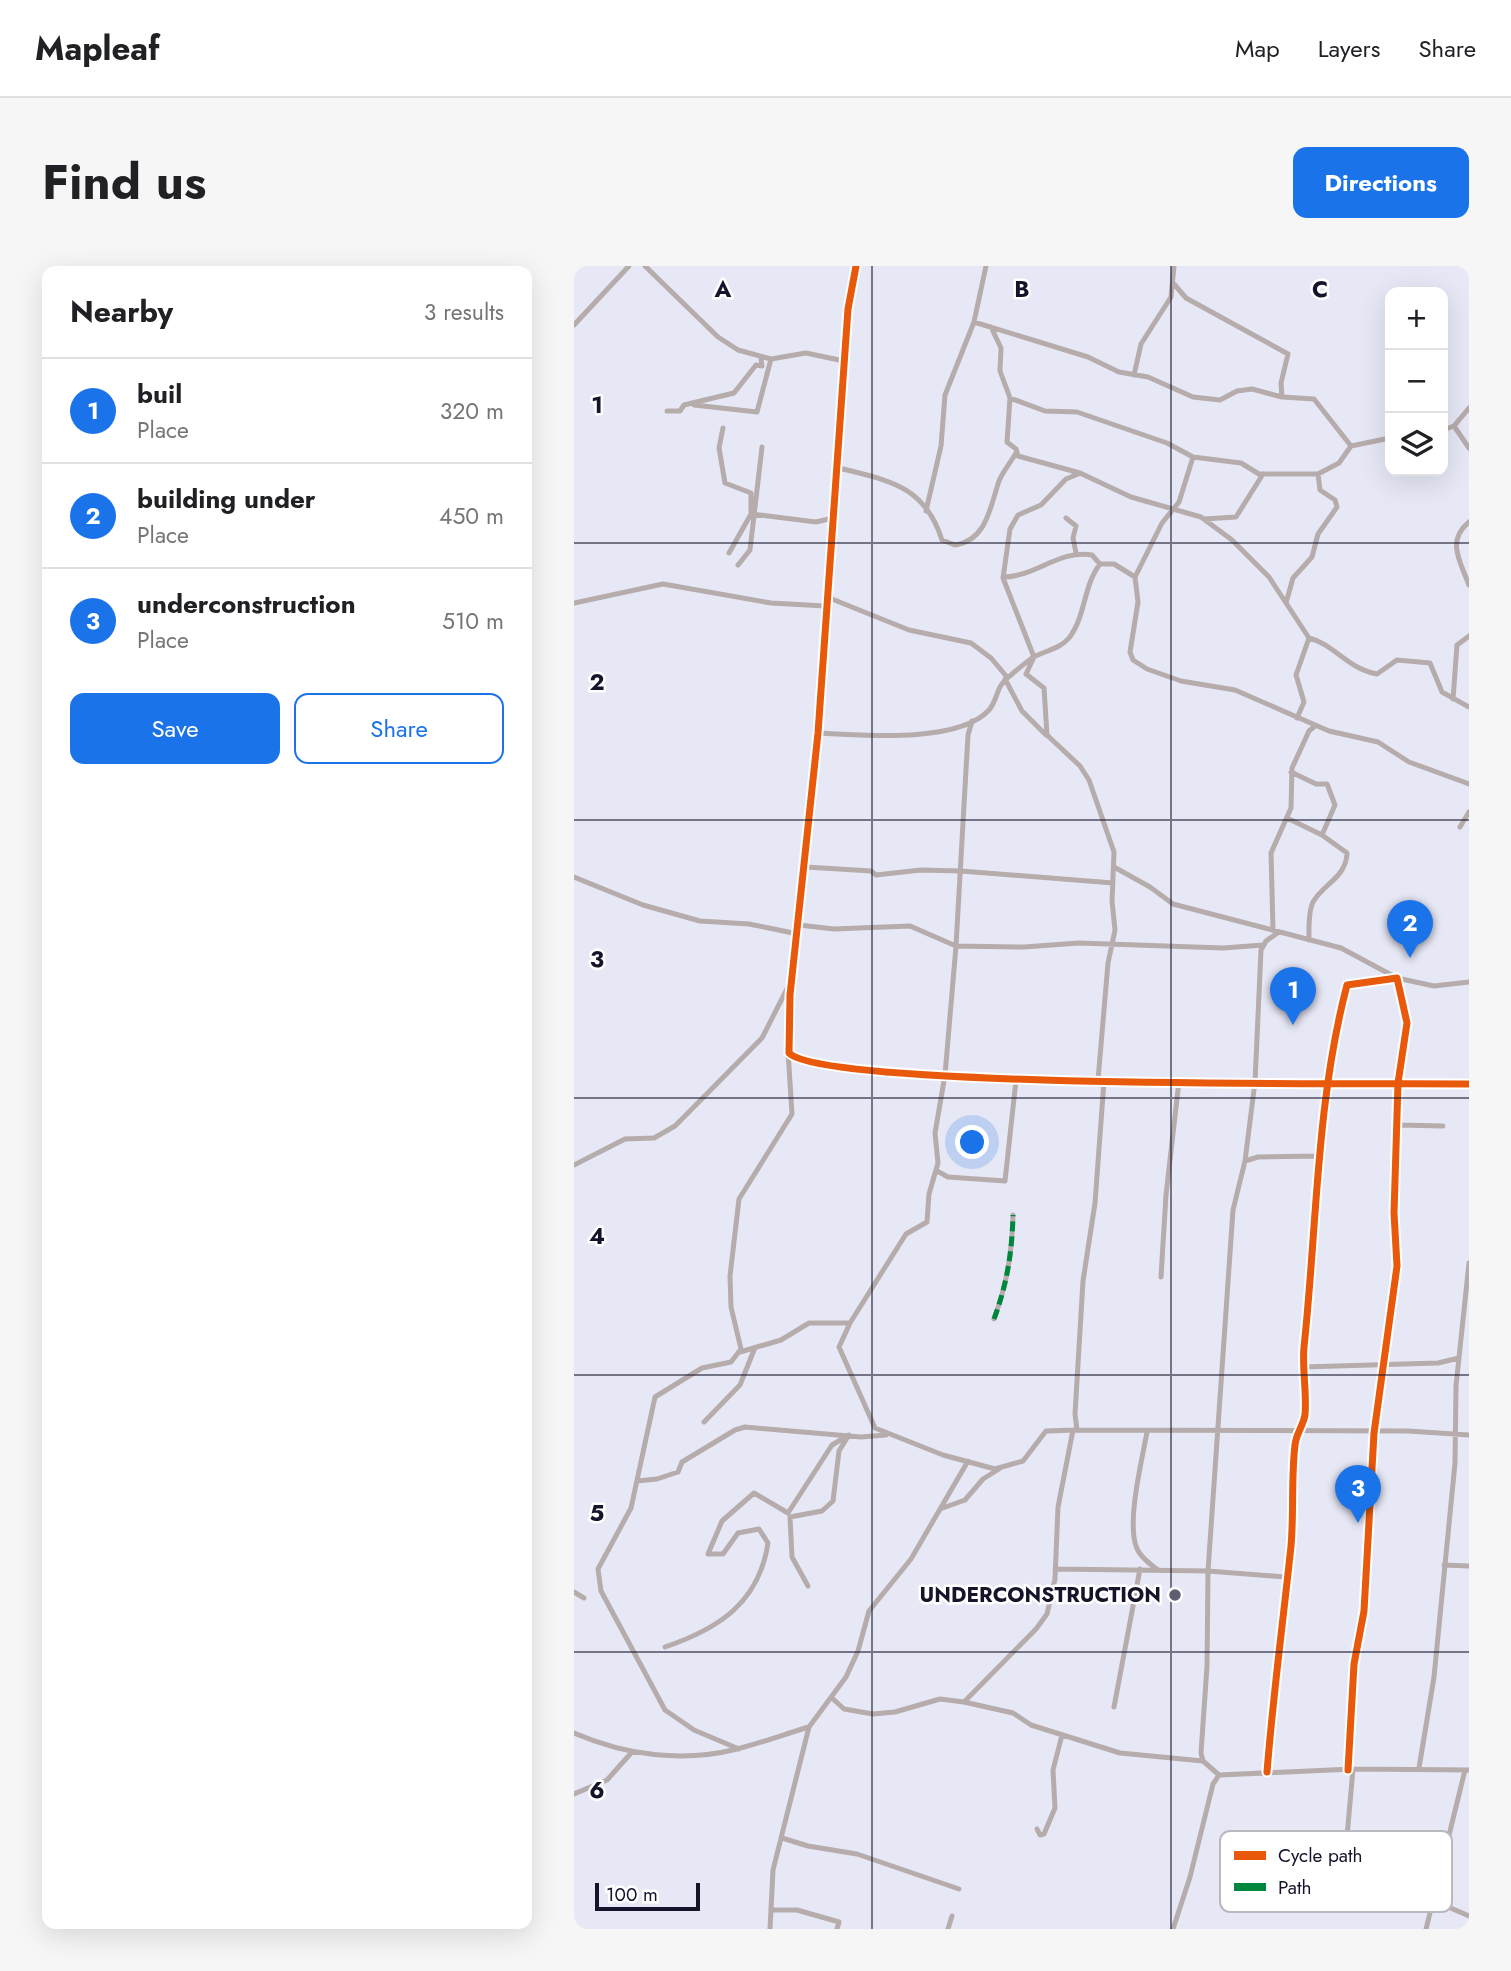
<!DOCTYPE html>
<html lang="en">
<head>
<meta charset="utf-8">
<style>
  :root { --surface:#fff; --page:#f6f6f6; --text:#202124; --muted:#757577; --line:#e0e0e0; --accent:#1a73e8 }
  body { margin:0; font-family:Jost,sans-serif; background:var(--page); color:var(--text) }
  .controls { position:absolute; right:21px; top:21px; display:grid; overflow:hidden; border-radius:14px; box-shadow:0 7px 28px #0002 }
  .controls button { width:63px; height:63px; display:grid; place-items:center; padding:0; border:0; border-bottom:2px solid var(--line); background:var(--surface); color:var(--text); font:35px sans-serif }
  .scale { position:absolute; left:21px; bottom:18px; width:105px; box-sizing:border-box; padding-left:7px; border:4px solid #15142b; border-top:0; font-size:19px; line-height:24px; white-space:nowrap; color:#15142b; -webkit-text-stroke:5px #fff; paint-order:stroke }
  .you { position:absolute; left:399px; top:877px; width:24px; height:24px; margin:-18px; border:5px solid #fff; border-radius:50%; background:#1a73e8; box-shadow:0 0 0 10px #1a73e833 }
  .badge { display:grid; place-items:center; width:46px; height:46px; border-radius:50%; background:var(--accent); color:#fff; font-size:23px; font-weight:700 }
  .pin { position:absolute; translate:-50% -58px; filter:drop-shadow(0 2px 4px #0008) }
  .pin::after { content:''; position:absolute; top:37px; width:24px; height:21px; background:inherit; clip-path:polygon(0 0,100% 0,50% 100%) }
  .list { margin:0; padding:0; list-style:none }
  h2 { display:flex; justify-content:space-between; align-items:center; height:91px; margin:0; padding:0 28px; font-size:30px }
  h2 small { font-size:23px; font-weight:400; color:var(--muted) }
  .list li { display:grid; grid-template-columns:46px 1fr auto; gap:21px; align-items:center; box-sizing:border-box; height:105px; padding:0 28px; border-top:2px solid var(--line) }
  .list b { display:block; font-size:26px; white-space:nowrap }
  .list p { margin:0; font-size:23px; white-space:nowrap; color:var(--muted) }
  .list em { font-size:23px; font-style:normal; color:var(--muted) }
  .actions { display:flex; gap:14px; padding:21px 28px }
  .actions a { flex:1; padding:16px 0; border:2px solid var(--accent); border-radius:14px; text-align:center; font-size:24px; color:var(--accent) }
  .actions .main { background:var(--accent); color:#fff }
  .icon { flex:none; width:38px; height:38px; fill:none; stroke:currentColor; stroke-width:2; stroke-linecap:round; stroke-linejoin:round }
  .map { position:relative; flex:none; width:895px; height:1663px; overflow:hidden; border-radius:14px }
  header { display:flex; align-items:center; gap:42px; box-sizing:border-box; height:98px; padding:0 35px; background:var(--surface); border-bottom:2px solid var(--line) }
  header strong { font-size:33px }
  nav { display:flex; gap:38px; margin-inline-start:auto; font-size:24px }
  .intro { display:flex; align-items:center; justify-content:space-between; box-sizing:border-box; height:168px; padding:0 42px }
  h1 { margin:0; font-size:49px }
  .button { padding:18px 32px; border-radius:14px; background:var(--accent); color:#fff; font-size:24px; font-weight:700 }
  main { display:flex; gap:42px; padding:0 42px }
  aside { flex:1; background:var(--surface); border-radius:14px; box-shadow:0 7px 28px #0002 }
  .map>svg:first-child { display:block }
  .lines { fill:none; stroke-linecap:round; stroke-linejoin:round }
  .minor { stroke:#b5acab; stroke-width:5 }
  .quiet { stroke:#00873e; stroke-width:5; stroke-dasharray:10 5; stroke-linecap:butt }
  .cycleway-casing { stroke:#fff; stroke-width:11 }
  .cycleway { stroke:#e8590c; stroke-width:7 }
  .grid { fill:none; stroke:#15142b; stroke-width:2; stroke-opacity:0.55 }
  .poi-dot { fill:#5e5e72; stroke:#fff; stroke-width:2.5 }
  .labels { text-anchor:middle; stroke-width:5; stroke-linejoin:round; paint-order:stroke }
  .poi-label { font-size:21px; font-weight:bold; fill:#15142b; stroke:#fff; text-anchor:end }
  .key { fill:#fff; stroke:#b9b8bf; stroke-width:2 }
  .key-label { font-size:19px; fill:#15142b }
  .grid-label { font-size:23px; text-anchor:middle; font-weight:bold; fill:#15142b; stroke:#fff; stroke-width:5; stroke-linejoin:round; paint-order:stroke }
</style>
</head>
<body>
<header>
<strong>Mapleaf</strong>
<nav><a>Map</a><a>Layers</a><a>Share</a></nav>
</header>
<div class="intro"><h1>Find us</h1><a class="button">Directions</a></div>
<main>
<aside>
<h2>Nearby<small>3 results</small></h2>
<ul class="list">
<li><span class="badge">1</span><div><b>buil</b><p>Place</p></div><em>320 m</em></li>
<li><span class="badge">2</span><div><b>building under</b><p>Place</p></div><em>450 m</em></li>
<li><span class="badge">3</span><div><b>underconstruction</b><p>Place</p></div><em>510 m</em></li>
</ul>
<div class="actions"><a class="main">Save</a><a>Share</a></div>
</aside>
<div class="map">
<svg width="895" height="1663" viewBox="0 0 895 1663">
  <rect width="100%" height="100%" fill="#e7e8f6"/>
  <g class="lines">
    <path class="minor" d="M71,0L144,71L164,84L197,93L232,87L270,95
      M282,0L274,43L244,467L216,729L215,787C250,823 808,817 895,818
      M600,18L612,32L714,88L707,117L708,131
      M400,56L514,91L545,106L574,111L619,131L646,134L663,125L678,123L708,131L740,133L777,180
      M0,59L55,0
      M417,61L427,82L426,105L436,132L433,176L442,183L444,190L506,207L557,231L627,251L658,274L695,311L735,372C760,378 772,402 803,408L823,394L856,397L868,426L895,441
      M560,109L567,78L597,31L600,0
      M436,132L471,145L503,146L593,177L619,191L667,197L685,208H744L765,197L777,180L816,172
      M120,139L183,146L197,93
      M93,145H106L110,139L160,127L182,99L188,100L187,92
      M880,160L895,182
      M149,162L145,182L151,217L177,227V248
      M869,164L880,160L895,142
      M619,191L605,236L588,257L561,311L564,336L556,386L559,394L573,403L607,415L661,424L755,465L804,476L835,496L895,518
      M261,201C311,214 350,217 368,274L381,279C413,274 416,241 425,215C429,205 437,196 442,187
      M504,208L492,213L467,239L444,249L436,263L429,312L460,391L452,408L470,422L473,469L506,500L515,514L540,586L538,635L541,664L534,697L524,814
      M352,245L367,180L371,129L400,56L412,0
      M492,252L502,260L499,272L502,287
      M630,253L662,251L689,208
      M895,256C872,275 886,295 895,319
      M155,287L177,248L242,256L259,252
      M164,299L176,284L188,181
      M429,311C461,311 486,283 518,289L526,298
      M253,331L335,364L397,377L417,392L433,411
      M0,337L89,318L197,337L251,340
      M712,337L719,312L738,291L744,268L763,241L761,234L746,224L744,208
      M431,413L448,445L472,469
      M879,433L883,379L895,370
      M723,452L730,436L722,409L735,372
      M398,455L394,469L382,680L371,809L361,867L364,897L355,928L353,956L332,968L276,1057L265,1081L301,1162L369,1189L421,1203L449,1195L472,1165L503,1164
      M244,467C287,469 384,478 415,444C425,432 421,420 437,409C444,403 451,397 458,392C470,385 486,383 495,372C512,350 509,320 526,298H540L561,311
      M717,506L742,518H753L761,539L748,569
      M713,552L748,569L773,587C772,612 750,617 739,636C734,646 735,663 735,674
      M886,561L895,546
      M232,601L297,605L302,609L347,604L387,605L539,617
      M540,601L576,621L599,638L767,682L823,712L860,720L895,716
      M0,611L69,639L126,655L175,658L224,668
      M225,659L260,663L336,660L382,680L450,681L505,677L649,682L689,679
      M699,663L697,587L717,542L718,502L735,465L741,460
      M530,815L521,937L509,1015L501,1148L503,1164L834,1165L895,1169
      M824,859L869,860
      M671,895L684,891L744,890
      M0,899L51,873L80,872L101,860L188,772L216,717
      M363,905L374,911L431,915L442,814
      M587,1011L592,929L605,815
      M420,1053C433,1018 438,987 439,949
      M166,1086L207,1074L235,1057H276
      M729,1101L864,1097L885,1092
      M130,1156L166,1119L180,1084
      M573,1166C568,1194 553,1254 562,1280C565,1290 576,1298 584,1304
      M63,1215L83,1213L104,1206L108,1196L161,1164L171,1161L287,1171L312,1169
      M366,1243L391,1234L409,1213L425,1203
      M870,1299L895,1300
      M481,1303L634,1305L712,1311
      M234,1320L218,1291L216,1251L248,1245L259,1235L265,1185L273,1172
      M0,1326L10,1332
      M91,1381C144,1363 185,1337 194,1277L185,1263L164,1267L149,1288H134L148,1255L180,1227L214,1247L258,1179L275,1169
      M258,1432L270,1443L299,1448L321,1446L366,1433L390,1436L439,1447L457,1459L546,1487L629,1495
      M390,1436L462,1363L473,1348L481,1313L484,1241L499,1164
      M540,1441L566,1303
      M0,1467C51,1489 108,1497 163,1483C187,1477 211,1468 235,1461
      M165,1483L120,1464L91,1444L27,1325L24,1303L57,1242L81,1131L128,1102L157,1096L167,1083L157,1041L156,1010L165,933L218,848L214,785
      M845,1502L860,1411L881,1197L882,1120L895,997
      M779,1503L772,1582L775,1587L793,1592
      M693,1506C699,1430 709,1356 717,1280C720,1246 717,1213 721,1179C722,1168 729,1160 731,1149C733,1127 728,1103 730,1081C743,960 742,837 773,719L823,712L833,757L824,817L820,947L823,1000L800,1167L790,1345L780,1398L774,1504
      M645,1509L629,1495L627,1487L633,1400L634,1305L659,944L671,895L681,816L687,684L692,675L705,666
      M0,1528L33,1514L58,1486
      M463,1563L466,1569L470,1568L481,1542L479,1504L488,1469
      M208,1572L234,1580L283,1588L385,1623
      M858,1634L895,1650
      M198,1644H223L265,1656L263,1663
      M196,1663L199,1604L235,1461L272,1411L284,1385L295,1345L337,1293L394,1195
      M374,1663L378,1650
      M599,1663L616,1611L639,1518L645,1509L779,1503L895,1504
      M852,1663L891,1504"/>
    <path class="quiet" d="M420,1053C433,1018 438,987 439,949"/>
    <g class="cycleway-casing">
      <path id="cycleway" d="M282,0L274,43L244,467L216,729L215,787C250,823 808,817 895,818
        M693,1506C699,1430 709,1356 717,1280C720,1246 717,1213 721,1179C722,1168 729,1160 731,1149C733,1127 728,1103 730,1081C743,960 742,837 773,719L823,712L833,757L824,817L820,947L823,1000L800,1167L790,1345L780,1398L774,1504"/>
    </g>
    <use href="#cycleway" class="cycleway"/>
  </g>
  <path class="grid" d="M298,0V1663M597,0V1663M0,277H895M0,554H895M0,832H895M0,1109H895M0,1386H895"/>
  <circle class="poi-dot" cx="601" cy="1329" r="7"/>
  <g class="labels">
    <g class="poi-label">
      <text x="587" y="1336">UNDERCONSTRUCTION</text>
    </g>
  </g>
  <rect x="646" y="1565" width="232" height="81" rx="10" class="key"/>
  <rect x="660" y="1585" width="32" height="9" fill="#e8590c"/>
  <rect x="660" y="1617" width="32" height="8" fill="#00873e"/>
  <g class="key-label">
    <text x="704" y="1596">Cycle path</text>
    <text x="704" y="1628">Path</text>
  </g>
  <g class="grid-label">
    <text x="149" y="31">A</text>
    <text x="448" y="31">B</text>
    <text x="746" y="31">C</text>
    <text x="23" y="147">1</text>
    <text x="23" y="424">2</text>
    <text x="23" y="701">3</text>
    <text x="23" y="978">4</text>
    <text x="23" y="1255">5</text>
    <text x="23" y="1532">6</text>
  </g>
</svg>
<div class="controls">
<button>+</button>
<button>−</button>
<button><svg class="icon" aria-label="layers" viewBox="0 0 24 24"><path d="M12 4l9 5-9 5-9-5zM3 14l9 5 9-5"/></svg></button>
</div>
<div class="scale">100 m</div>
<div class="you"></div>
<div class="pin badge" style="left:719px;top:759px">1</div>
<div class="pin badge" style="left:836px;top:692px">2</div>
<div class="pin badge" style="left:784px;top:1257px">3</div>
</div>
</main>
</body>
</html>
